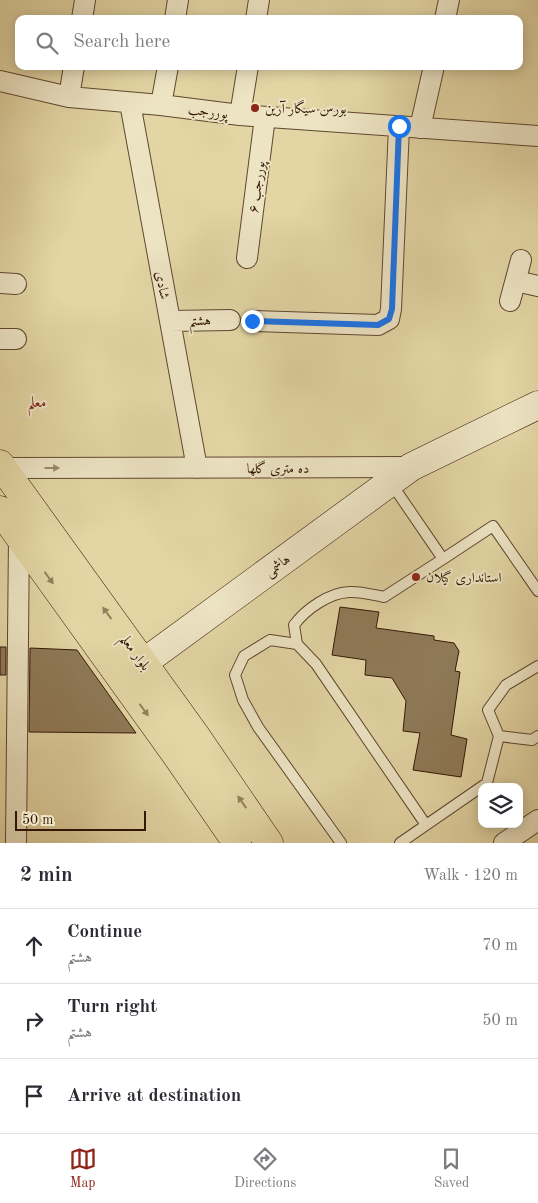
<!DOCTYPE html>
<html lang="en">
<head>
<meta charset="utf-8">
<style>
  :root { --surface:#fff; --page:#f7f7f7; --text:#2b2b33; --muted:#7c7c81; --line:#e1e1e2; --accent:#8f2418 }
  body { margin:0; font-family:"Old Standard TT",Amiri,serif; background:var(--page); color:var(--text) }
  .controls { position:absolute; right:15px; bottom:15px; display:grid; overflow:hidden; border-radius:10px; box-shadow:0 2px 12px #0003 }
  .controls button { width:45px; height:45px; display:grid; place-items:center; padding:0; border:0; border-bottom:1px solid var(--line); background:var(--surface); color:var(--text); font:25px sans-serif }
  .scale { position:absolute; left:15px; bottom:12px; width:131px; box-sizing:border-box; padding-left:5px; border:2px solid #341806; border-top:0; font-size:14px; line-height:18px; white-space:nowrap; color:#341806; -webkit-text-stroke:4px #ede4c4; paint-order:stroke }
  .stop { position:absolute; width:15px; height:15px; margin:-11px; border:4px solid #1a73e8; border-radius:50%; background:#fff }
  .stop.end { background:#1a73e8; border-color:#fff; box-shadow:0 1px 5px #0008 }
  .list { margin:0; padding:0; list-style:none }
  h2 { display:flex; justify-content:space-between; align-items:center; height:65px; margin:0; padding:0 20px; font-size:21px }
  h2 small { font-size:16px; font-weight:400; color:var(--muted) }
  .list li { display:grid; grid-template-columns:32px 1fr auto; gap:15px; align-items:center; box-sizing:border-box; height:75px; padding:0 20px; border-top:1px solid var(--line) }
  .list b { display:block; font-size:19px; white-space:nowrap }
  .list p { margin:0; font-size:16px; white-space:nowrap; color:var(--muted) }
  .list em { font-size:16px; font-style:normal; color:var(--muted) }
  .icon { flex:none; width:28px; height:28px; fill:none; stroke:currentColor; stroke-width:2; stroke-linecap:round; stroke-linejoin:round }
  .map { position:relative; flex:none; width:538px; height:843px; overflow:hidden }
  .search { position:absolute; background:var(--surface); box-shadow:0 2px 12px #0003; left:15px; right:15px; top:15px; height:55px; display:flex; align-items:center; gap:12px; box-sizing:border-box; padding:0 18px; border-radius:10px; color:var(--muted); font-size:19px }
  .sheet { height:290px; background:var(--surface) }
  nav { display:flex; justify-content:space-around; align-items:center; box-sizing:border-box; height:70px; border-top:1px solid var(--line); background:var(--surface); font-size:14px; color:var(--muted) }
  nav a { display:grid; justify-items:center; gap:2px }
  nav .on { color:var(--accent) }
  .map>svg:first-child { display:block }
  .building { fill:#8f7a58; stroke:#341806 }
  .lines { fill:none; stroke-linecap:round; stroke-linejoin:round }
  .lane-casing { stroke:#60472e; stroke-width:12 }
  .street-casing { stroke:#60472e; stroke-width:22 }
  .secondary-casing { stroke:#341806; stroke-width:29 }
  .primary-casing { stroke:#341806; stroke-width:29 }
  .lane { stroke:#ede4c4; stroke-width:10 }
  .street { stroke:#ede4c4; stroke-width:20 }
  .secondary { stroke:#ede4c4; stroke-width:28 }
  .primary { stroke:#e3d5a4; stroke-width:28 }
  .oneway { fill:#9a886e }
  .oneway2 { fill:#94805d }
  .route { stroke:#1a73e8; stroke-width:6 }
  .poi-dot { fill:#8f2418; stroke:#ede4c4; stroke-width:2 }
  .labels { text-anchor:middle; stroke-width:4; stroke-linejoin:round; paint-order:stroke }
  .poi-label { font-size:14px; fill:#341806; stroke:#ede4c4; text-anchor:start }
  .street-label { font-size:14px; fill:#341806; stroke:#ede4c4 }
  .neighbourhood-label { font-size:15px; fill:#7a1f14; stroke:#ede4c4 }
</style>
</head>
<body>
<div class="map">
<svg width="538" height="843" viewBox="0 0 538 843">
  <rect width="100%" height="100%" fill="#e3d5a4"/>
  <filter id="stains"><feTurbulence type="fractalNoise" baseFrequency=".004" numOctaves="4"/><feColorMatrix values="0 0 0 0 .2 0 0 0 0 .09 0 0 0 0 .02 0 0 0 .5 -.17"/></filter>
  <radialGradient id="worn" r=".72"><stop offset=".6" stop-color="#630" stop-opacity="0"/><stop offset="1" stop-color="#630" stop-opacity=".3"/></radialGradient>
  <path class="building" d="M340,607L379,612L376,628L434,636V640L454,643L459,651L455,671L460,672L451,735L467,739L461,777L413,770L420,733L403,731L406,701L392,678L365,675L366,660L332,655Z
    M0,647H6V675H0Z
    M30,648L77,650L136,733L29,732Z"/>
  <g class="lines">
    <g class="lane-casing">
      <path id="lane" d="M391,483L443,559L493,526L538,591
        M297,644L294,625C306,609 329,593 349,592C360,591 373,595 384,597L443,559
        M538,666L506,685L488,710L499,736L532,740L538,736
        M341,843L258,727L243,700L235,675L244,656L270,640L297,644L316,664L426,825
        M400,843L487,783L499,736"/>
    </g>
    <g class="street-casing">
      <path id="street" d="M82,19L85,0
        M175,19L178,0
        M256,19L259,0
        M445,19L449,0
        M0,81L69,97L161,105L240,115L538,136
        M69,97L74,66
        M130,103L197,468
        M161,105L168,66
        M240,115L248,66
        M420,128L434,66
        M247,258L265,117
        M516,281L538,286
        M0,283L16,284
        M510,301L521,260
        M170,321L230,320
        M252,321L378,325L389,319L391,309L399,127
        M0,339H16
        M3,468L411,467
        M16,843L19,536
        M504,843L538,820"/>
    </g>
    <g class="secondary-casing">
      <path id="secondary" d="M143,663L411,467L538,405"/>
    </g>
    <g class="primary-casing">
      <path id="primary" d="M0,464L196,736L269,843
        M0,510L174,752L237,843"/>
    </g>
    <use href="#lane" class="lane"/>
    <use href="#street" class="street"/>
    <use href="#secondary" class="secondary"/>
    <use href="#primary" class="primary"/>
  </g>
  <defs><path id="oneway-solid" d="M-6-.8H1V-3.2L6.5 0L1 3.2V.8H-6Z" transform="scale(1.25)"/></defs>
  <use class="oneway" href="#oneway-solid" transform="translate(52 468)"/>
  <g class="oneway2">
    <use href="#oneway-solid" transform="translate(49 578) rotate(54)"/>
    <use href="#oneway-solid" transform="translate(107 613) rotate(-126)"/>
    <use href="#oneway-solid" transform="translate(144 710) rotate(54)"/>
    <use href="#oneway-solid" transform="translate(242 802) rotate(-125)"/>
  </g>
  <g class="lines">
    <path class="route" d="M252,321L378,325L389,319L392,309L399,126"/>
  </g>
  <g class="poi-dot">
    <circle cx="255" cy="108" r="5"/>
    <circle cx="416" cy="577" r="5"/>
  </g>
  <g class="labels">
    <g class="poi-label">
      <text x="265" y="113">بورس سیگار آرین</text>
      <text x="426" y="582">استانداری گیلان</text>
    </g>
    <g class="street-label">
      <text transform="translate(208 111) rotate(7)" y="5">پوررجب</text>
      <text transform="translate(256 187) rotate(-82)" y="5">پوررجب ۶</text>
      <text transform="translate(163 285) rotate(80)" y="5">شادی</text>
      <text transform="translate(200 320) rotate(-1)" y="5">هشتم</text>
      <text x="278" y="473">ده متری گلها</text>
      <text transform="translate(277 565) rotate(-36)" y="5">هاشمی</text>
      <text transform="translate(136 652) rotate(54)" y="5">بلوار معلم</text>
    </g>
    <g class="neighbourhood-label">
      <text x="37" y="407">معلم</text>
    </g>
  </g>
  <rect width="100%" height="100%" filter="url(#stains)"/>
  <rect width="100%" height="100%" fill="url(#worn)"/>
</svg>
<div class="controls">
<button><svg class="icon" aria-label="layers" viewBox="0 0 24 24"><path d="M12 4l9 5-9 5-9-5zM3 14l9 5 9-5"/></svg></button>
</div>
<div class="scale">50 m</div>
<div class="stop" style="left:399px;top:126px"></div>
<div class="stop end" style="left:252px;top:321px"></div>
<div class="search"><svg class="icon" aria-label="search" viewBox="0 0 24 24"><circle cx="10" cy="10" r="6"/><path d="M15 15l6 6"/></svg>Search here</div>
</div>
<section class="sheet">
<h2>2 min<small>Walk · 120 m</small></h2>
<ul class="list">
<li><svg class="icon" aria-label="ahead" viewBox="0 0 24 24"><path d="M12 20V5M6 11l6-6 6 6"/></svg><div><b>Continue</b><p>هشتم</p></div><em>70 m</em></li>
<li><svg class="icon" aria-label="right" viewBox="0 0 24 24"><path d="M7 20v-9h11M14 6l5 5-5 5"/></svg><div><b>Turn right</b><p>هشتم</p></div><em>50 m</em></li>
<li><svg class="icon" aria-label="arrive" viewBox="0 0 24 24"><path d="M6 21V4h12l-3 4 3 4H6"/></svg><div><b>Arrive at destination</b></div></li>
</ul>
</section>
<nav>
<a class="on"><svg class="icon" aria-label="map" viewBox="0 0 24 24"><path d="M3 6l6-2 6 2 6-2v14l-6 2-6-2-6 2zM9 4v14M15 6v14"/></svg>Map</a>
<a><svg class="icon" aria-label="directions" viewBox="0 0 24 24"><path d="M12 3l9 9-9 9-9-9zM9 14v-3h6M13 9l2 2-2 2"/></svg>Directions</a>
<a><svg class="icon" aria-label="saved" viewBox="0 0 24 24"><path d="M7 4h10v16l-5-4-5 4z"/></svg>Saved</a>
</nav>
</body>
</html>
